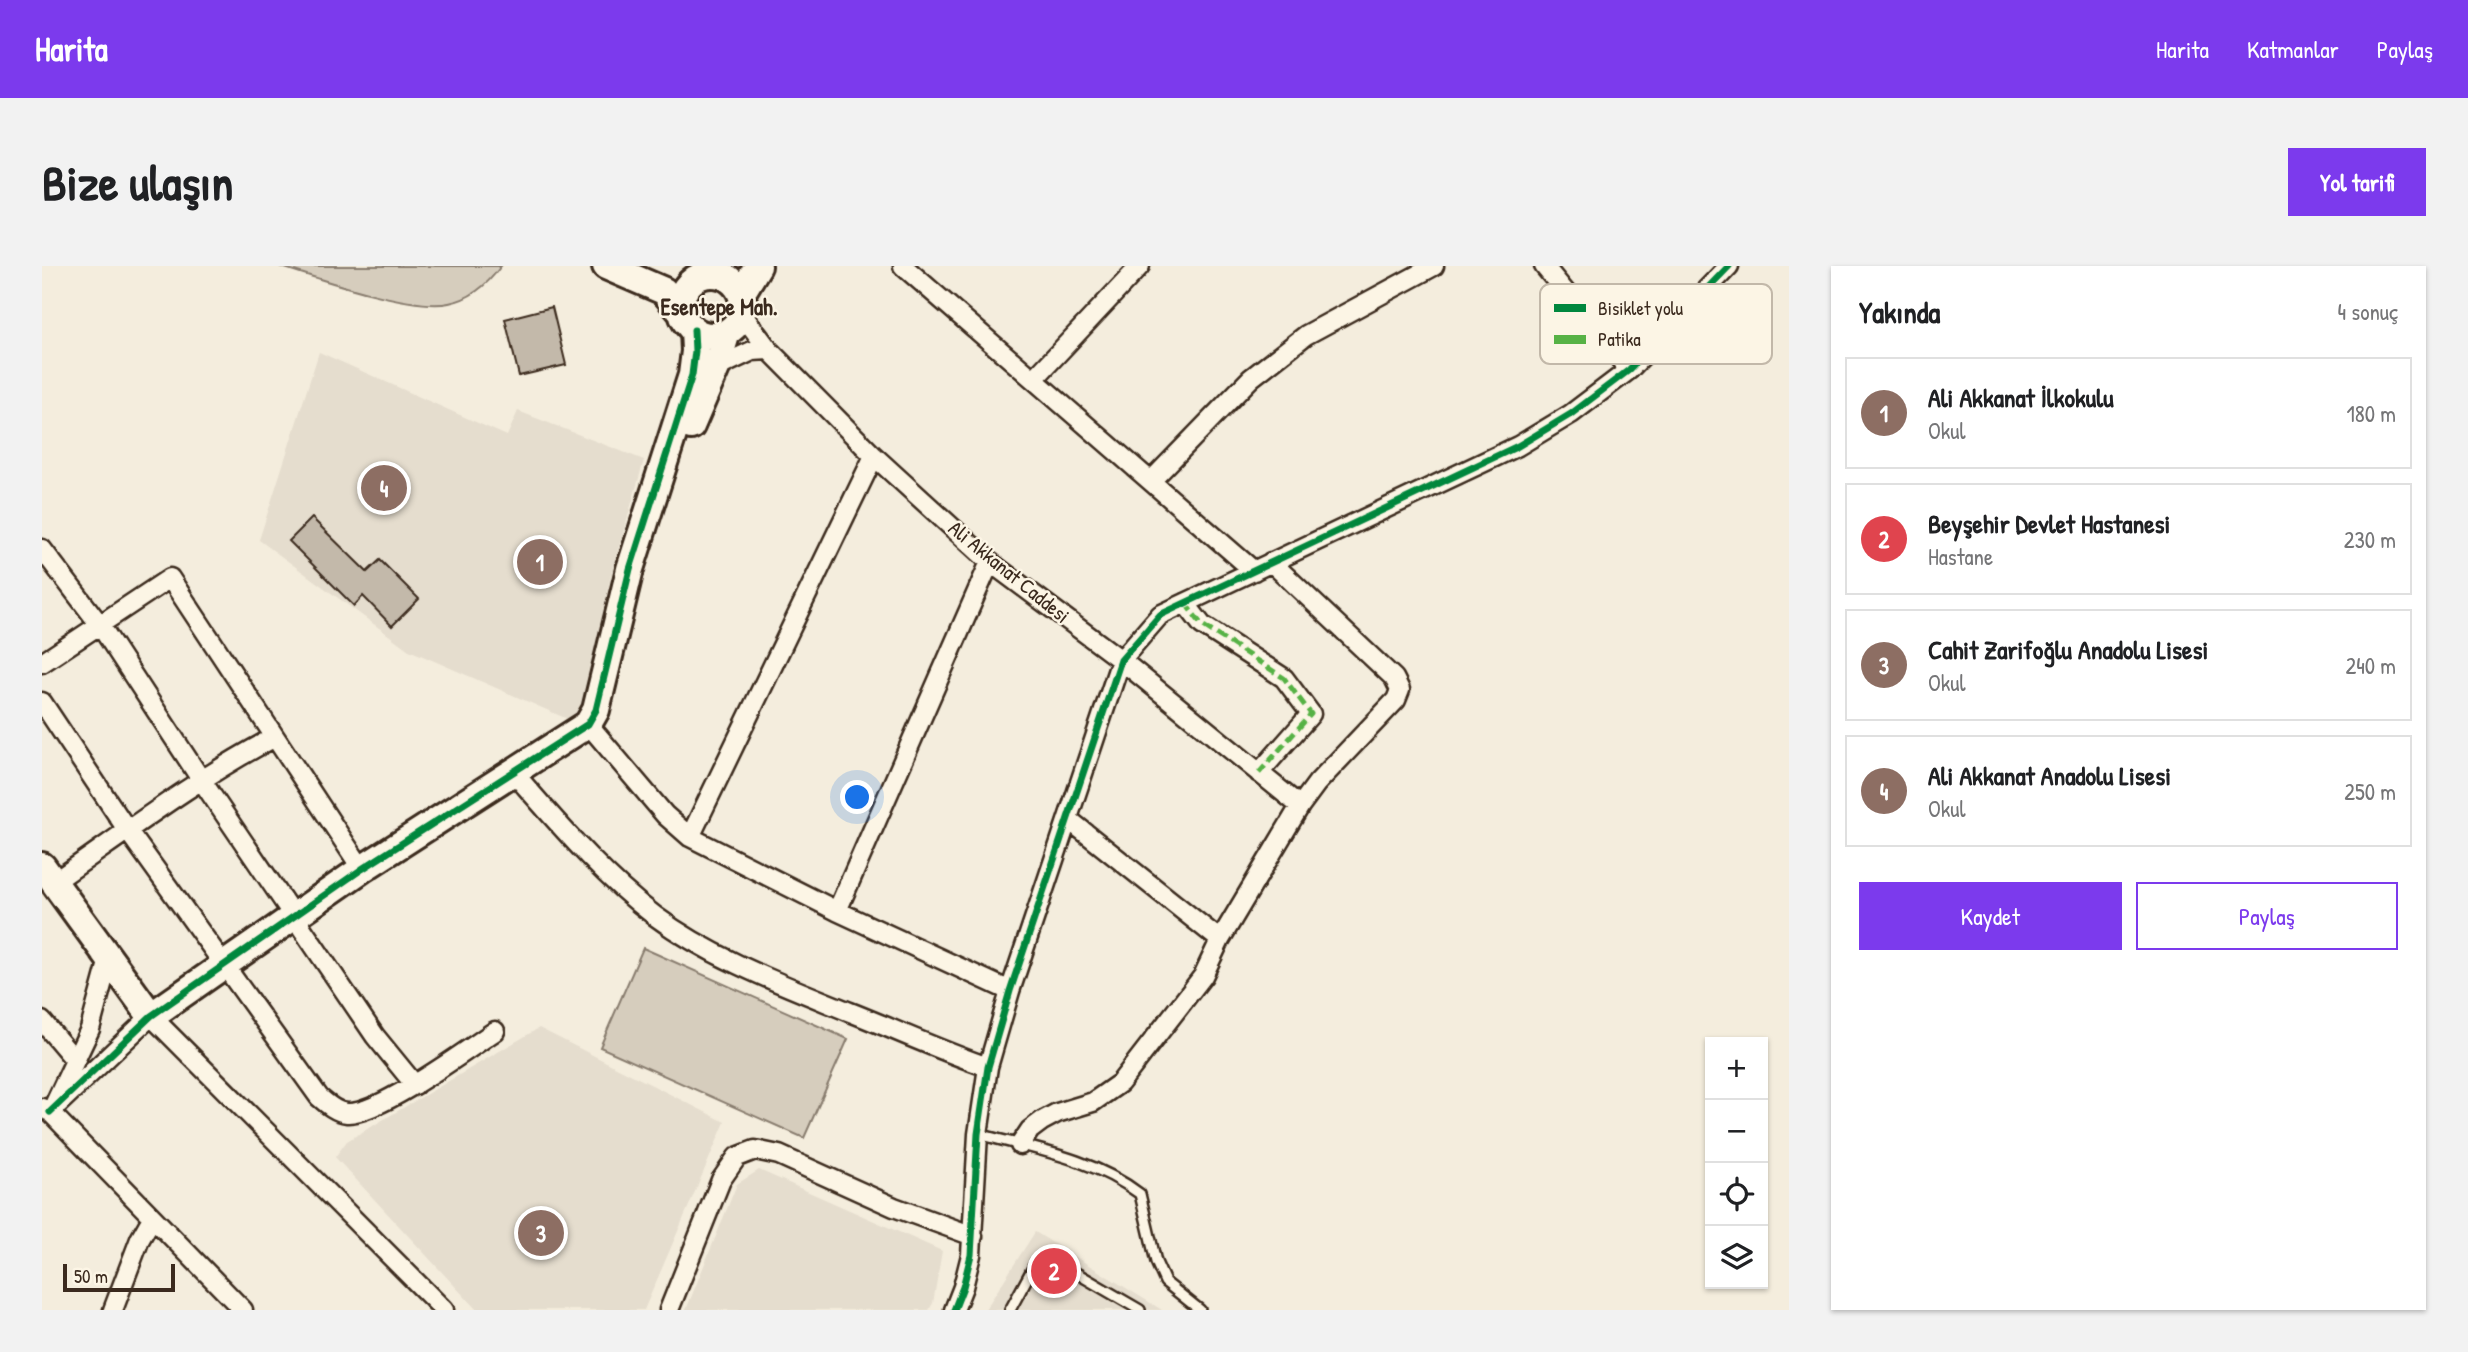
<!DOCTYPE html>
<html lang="tr">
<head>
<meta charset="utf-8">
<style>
  :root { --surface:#fff; --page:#f2f2f2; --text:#202124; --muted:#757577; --line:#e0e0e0; --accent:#7c3aed }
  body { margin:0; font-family:"Patrick Hand",sans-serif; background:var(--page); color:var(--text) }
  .controls { position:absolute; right:21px; bottom:21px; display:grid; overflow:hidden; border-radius:0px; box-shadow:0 2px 5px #0004 }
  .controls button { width:63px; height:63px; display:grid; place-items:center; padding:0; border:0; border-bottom:2px solid var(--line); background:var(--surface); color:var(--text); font:35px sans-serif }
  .scale { position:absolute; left:21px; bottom:18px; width:112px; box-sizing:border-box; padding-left:7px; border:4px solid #3b2a1e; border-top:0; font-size:19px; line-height:24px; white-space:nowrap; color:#3b2a1e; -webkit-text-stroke:5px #fcf5e5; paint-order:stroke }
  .you { position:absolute; left:816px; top:532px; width:24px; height:24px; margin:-18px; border:5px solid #fff; border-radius:50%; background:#1a73e8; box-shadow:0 0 0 10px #1a73e833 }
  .badge { display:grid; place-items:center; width:46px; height:46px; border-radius:50%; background:var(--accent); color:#fff; font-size:23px; font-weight:700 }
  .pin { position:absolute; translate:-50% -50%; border:4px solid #fff; box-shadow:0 2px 7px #0006 }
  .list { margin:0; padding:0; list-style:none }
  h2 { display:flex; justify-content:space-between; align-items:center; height:91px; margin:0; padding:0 28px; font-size:30px }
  h2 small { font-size:23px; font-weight:400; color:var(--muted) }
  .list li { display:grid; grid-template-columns:46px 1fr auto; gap:21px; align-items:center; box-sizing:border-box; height:112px; margin:0 14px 14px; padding:0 14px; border:2px solid var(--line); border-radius:0px }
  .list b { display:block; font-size:26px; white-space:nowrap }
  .list p { margin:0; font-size:23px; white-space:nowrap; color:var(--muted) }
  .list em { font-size:23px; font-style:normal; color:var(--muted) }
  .actions { display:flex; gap:14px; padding:21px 28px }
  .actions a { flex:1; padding:16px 0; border:2px solid var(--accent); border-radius:0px; text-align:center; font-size:24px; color:var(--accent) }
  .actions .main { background:var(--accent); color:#fff }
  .icon { flex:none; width:38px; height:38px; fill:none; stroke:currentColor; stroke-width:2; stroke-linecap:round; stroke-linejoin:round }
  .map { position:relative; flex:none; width:1747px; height:1044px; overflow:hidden; border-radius:0px }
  header { display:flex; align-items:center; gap:42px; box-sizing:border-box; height:98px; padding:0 35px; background:var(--accent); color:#fff }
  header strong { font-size:33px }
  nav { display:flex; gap:38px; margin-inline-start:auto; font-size:24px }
  .intro { display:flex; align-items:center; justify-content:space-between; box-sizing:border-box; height:168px; padding:0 42px }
  h1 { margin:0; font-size:49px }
  .button { padding:18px 32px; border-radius:0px; background:var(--accent); color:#fff; font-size:24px; font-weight:700 }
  main { display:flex; gap:42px; padding:0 42px }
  aside { flex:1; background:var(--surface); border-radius:0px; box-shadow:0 2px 5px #0004 }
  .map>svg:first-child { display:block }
  .built { fill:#e5ddce }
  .green { fill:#d6cdbd; stroke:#887c6e; stroke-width:2 }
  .building { fill:#c3b9aa; stroke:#3b2a1e; stroke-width:2 }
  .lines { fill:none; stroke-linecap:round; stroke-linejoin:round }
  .lane-casing { stroke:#3b2a1e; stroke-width:14 }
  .street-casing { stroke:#3b2a1e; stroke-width:23 }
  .secondary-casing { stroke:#3b2a1e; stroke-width:32 }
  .lane { stroke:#fcf5e5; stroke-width:9 }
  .street { stroke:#fcf5e5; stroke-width:18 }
  .secondary { stroke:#fcf5e5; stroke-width:26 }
  .quiet { stroke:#57b245; stroke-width:5; stroke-dasharray:10 5; stroke-linecap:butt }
  .cycleway-casing { stroke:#fcf5e5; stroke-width:11 }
  .cycleway { stroke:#00873e; stroke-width:7 }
  .labels { text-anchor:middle; stroke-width:5; stroke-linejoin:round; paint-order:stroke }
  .street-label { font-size:21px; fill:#3b2a1e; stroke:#fcf5e5 }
  .neighbourhood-label { font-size:23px; font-weight:bold; fill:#3b2a1e; stroke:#fcf5e5 }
  .key { fill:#fcf5e5; stroke:#c2b8a9; stroke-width:2 }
  .key-label { font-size:19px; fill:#3b2a1e }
</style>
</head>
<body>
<header>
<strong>Harita</strong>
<nav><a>Harita</a><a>Katmanlar</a><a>Paylaş</a></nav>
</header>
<div class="intro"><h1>Bize ulaşın</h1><a class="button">Yol tarifi</a></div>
<main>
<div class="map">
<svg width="1747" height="1044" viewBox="0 0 1747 1044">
  <rect width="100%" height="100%" fill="#f4eddd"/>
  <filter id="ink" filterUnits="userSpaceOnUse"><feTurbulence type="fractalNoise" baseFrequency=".0143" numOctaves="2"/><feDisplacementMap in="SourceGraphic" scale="14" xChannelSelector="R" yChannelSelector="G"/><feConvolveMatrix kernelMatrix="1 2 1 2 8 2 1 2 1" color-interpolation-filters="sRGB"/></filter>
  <g filter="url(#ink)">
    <path class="built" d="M277,86L465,170L476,145L602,194L568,314L537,458L367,384L217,274Z
      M497,762L683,856L602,1044H435L293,891L305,875Z
      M717,904L900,985L891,1037L887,1044H644L695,918Z
      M993,966L1120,1044H943Z"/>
    <path class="green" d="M237,0H459C446,18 429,33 407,37C371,45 274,12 237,0Z
      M601,682L806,773L762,872L558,781Z"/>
    <path class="building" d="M510,41L524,99L477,110L463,53Z
      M270,252L325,306L338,294L377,333L350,360L321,330L312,340L247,275Z"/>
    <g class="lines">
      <g class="lane-casing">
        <path id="lane" d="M936,868C992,883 1051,892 1098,928L1114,996L1123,1016L1158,1044
          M968,1044L994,996L1000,992L1012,994L1098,1044"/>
      </g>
      <g class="street-casing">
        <path id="street" d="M861,0L1212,305
          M1502,0L1587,104
          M700,48L727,84L832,190L948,296L1079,394L1258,540
          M674,102L710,85L727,84
          M992,113L1098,0
          M1109,215L1209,112L1264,69L1392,0
          M0,283L58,359L160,515L333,770L373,819
          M1143,337L1160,359L1242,412L1269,448L1217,507
          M0,397L128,312L233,471
          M0,436L86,565L277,831C285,838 294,846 305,847C336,849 425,784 453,765
          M546,458L623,549L648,571L795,645L968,725
          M471,506C515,556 559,609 613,650C671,693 742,719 808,746C854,764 899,785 946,801
          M1026,553L1178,674
          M648,571L832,190
          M12,616C84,566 155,512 233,471L320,603
          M795,645L948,296
          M0,755L33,794
          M13,837L48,763L67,693
          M0,842L8,846L201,1044
          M8,846L109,750L402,1044
          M978,879L988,864L1000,855L1015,847L1051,836L1078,817L1161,710L1178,674L1258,540L1275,517L1354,434L1358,424L1352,412L1229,296
          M71,1044L98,973L110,952
          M627,1044L679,914L695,891L713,884L737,889L852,941L931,970
          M912,1044L921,1021L929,989L936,868L946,801L968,725L1079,394L1118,349L1476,180L1529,148L1587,104L1687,0"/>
      </g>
      <g class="secondary-casing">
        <path id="secondary" d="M564,0L622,25L641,48
          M639 39a31 31 0 1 1 62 0a31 31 0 1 1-62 0Z
          M699,28L716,0
          M649,160L674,102L685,66
          M0,600L109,750L320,603L546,458L554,444L588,303L650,109L653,85L652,64"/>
      </g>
      <use href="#lane" class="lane"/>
      <use href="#street" class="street"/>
      <use href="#secondary" class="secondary"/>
      <path class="quiet" d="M1143,337L1160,359L1242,412L1269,448L1217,507"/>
      <g class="cycleway-casing">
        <path id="cycleway" d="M8,846L109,750L320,603L546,458L554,444L588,303L650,109L653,85L652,64
          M912,1044L921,1021L929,989L936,868L946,801L968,725L1079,394L1118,349L1476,180L1529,148L1587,104L1687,0"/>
      </g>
      <use href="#cycleway" class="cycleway"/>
    </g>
  </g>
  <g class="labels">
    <g class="street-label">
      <text transform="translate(967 306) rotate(39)" y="7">Ali Akkanat Caddesi</text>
    </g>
    <g class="neighbourhood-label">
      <text x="677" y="49">Esentepe Mah.</text>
    </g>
  </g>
  <rect x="1498" y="18" width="232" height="80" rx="10" class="key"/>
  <rect x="1512" y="38" width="32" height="8" fill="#00873e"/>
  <rect x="1512" y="69" width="32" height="9" fill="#57b245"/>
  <g class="key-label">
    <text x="1556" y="49">Bisiklet yolu</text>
    <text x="1556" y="80">Patika</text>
  </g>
</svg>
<div class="controls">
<button>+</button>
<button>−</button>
<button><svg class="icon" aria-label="locate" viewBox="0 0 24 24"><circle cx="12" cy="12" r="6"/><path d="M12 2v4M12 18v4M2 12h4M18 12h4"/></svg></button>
<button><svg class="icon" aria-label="layers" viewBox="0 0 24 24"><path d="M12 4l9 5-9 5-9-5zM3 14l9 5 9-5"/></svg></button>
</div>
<div class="scale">50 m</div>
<div class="you"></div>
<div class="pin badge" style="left:498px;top:296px;background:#8d6e63">1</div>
<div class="pin badge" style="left:1012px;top:1005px;background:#e0444e">2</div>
<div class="pin badge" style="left:499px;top:967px;background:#8d6e63">3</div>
<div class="pin badge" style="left:342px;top:222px;background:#8d6e63">4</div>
</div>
<aside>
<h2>Yakında<small>4 sonuç</small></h2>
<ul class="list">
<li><span class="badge" style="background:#8d6e63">1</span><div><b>Ali Akkanat İlkokulu</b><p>Okul</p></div><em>180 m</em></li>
<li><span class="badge" style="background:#e0444e">2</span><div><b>Beyşehir Devlet Hastanesi</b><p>Hastane</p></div><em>230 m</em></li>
<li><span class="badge" style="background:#8d6e63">3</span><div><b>Cahit Zarifoğlu Anadolu Lisesi</b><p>Okul</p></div><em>240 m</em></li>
<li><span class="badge" style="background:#8d6e63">4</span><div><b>Ali Akkanat Anadolu Lisesi</b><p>Okul</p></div><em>250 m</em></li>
</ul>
<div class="actions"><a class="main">Kaydet</a><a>Paylaş</a></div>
</aside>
</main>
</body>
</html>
